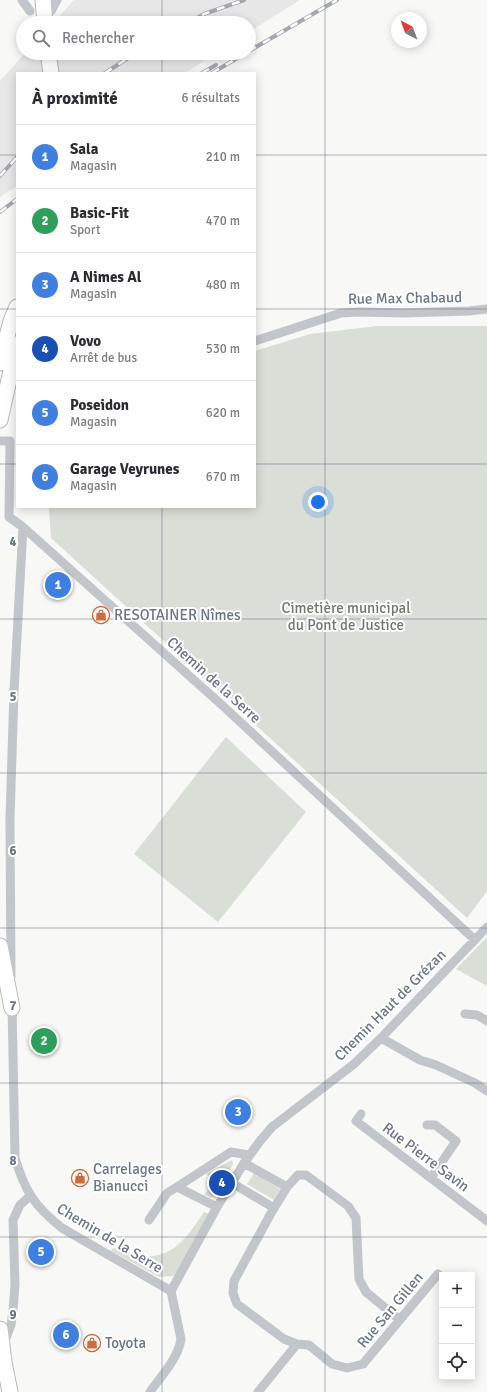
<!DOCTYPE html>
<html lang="fr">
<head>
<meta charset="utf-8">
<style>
  :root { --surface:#fff; --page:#f7f7f7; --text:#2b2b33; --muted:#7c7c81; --line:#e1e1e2; --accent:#0b8043 }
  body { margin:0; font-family:Signika,sans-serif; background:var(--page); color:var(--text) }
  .controls { position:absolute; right:12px; bottom:12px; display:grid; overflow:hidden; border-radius:0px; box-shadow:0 2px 10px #0003 }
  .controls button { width:36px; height:36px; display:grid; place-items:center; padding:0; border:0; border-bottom:1px solid var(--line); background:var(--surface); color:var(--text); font:20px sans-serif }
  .compass { position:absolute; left:391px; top:12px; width:36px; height:36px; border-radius:50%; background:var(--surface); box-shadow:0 2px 10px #0003; rotate:319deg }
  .you { position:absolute; left:318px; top:502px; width:14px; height:14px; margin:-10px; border:3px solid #fff; border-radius:50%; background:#1a73e8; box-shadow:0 0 0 6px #1a73e833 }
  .badge { display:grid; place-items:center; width:26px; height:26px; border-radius:50%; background:var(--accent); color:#fff; font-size:13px; font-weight:700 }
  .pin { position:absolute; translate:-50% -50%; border:2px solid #fff; box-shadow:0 1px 4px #0006 }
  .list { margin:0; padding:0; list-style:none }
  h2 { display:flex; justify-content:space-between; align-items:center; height:52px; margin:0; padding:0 16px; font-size:17px }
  h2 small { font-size:13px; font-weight:400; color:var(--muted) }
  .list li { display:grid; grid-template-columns:26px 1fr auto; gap:12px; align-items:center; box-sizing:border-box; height:64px; padding:0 16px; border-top:1px solid var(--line) }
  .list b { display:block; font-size:15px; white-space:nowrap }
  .list p { margin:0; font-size:13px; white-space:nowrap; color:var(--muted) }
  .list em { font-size:13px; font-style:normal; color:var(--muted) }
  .icon { flex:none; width:22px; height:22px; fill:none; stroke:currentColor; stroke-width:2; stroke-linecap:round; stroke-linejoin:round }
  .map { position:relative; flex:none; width:487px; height:1392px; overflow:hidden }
  .search { position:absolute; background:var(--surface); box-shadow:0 2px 10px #0003; left:16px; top:16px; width:240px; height:44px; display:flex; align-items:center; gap:10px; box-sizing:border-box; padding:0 14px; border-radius:22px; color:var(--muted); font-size:15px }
  .panel { position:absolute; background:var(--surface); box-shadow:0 2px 10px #0003; left:16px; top:72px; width:240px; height:436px; border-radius:0px }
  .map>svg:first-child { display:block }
  .built { fill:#e6e7e6 }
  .green { fill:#d9ded7 }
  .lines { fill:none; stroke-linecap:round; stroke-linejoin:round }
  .primary-casing { stroke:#b6b9bd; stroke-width:17 }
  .street { stroke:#c2c5c9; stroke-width:9 }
  .primary { stroke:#fff; stroke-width:15 }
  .rail-casing { stroke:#a4a8ae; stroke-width:4 }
  .rail { stroke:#fff; stroke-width:2.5; stroke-dasharray:8; stroke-linecap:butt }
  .grid { fill:none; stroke:#6a7683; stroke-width:1; stroke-opacity:0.55 }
  .labels { text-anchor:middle; stroke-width:4; stroke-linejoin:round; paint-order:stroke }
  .street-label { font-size:15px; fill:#6a7683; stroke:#fff }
  .park-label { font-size:15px; fill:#6b7b68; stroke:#fff }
  .poi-label { font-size:15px; fill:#6a7683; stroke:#fff; text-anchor:start }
  .grid-label { font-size:13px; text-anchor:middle; font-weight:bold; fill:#6a7683; stroke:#fff; stroke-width:4; stroke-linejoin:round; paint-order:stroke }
</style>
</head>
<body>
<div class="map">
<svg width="487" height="1392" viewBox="0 0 487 1392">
  <rect width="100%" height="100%" fill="#f8f8f6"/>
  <path class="built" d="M74,0H300L249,32V23H53Z
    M25,53H216L185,73H17V186L0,197V81Z"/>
  <path class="green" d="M378,326H487V891L467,918L51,538L49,507H255V351L310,334Z
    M226,737L306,812L218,922L134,854Z
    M487,937V986L456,969Z
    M232,1160L233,1164L212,1198L204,1195L215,1179L206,1174Z
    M254,1173L280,1189L274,1200L247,1184Z
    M204,1212L210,1214L181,1268L173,1276L159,1277L111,1251L113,1248C122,1250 131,1253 140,1255C172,1261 188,1236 204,1212Z"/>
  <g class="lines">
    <g class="primary-casing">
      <path id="primary" d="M43,0L45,23
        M48,53L51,73
        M0,363L11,321L17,307
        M0,420L17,344
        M0,946L12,1008
        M0,1329L4,1362L10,1392"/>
    </g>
    <path class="street" d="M22,0L30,11
      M51,11L57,0
      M255,341L341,313L359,312L404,313L469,311L487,309
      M0,441H10
      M9,517L23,527L223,706L475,940
      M9,517L10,441
      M11,977L10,819L14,691L23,527
      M12,1004L15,1158C25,1191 34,1206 62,1228L171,1291
      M465,1014L477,1015L487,1021
      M381,1038L420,1060L436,1065L475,1083L487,1091
      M361,1114L356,1121L487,1221
      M427,1125H435L456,1141L431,1178
      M244,1163L287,1187
      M232,1183L274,1208
      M177,1187L231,1152L249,1155
      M149,1220L167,1193L177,1187L217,1207
      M400,1320L366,1292L359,1279L356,1218L348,1206L306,1175H298L287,1187L270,1215L234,1281L233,1293L237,1304L284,1339L297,1344L309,1345L332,1364L347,1368L363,1364L438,1274L442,1277
      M4,1343L11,1325L13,1311L15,1284L13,1220L20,1205L30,1196
      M150,1392C161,1376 178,1359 181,1339L171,1291L217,1207L244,1163L260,1141L272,1127L354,1064L381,1038L487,927
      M258,1392L297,1344"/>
    <use href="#primary" class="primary"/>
    <g class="rail-casing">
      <path id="rail" d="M188,23L204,14L244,0
        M249,51L337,0
        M105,73L136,53
        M202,73L216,65
        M212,73L246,53
        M0,176L17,157
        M0,212L17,199"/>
    </g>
    <use href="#rail" class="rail"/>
  </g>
  <path class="grid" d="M162,0V23M325,0V1392M162,53V73M0,155H17M255,155H487M0,309H17M255,309H487M0,464H17M255,464H487M162,507V1392M0,619H487M0,773H487M0,928H487M0,1083H487M0,1237H487"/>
  <defs>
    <g id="shop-ring" transform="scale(0.9)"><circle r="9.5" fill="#fff" stroke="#d06b3d" stroke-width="1.5"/><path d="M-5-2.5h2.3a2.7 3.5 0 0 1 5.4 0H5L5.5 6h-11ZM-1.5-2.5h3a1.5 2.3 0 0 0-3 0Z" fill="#d06b3d"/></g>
  </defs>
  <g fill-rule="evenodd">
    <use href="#shop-ring" x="101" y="615"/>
    <use href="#shop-ring" x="80" y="1178"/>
    <use href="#shop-ring" x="92" y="1343"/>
  </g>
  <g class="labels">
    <g class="street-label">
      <text transform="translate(405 298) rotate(-1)" y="5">Rue Max Chabaud</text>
      <text transform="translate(214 680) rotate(42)" y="5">Chemin de la Serre</text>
      <text transform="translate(390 1005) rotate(-45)" y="5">Chemin Haut de Grézan</text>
      <text transform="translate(426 1157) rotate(37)" y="5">Rue Pierre Savin</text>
      <text transform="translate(110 1238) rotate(31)" y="5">Chemin de la Serre</text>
      <text transform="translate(390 1310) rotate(-50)" y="5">Rue San Gillen</text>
    </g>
    <g class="park-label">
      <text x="346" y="613">Cimetière municipal<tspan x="346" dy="17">du Pont de Justice</tspan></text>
    </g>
    <g class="poi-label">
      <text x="114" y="620">RESOTAINER Nîmes</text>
      <text x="93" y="1174">Carrelages<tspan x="93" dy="17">Bianucci</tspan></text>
      <text x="105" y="1348">Toyota</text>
    </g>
  </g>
  <g class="grid-label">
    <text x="13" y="546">4</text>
    <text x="13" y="701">5</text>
    <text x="13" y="855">6</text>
    <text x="13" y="1010">7</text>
    <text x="13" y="1165">8</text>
    <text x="13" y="1319">9</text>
  </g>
</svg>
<div class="controls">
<button>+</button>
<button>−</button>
<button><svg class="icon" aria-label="locate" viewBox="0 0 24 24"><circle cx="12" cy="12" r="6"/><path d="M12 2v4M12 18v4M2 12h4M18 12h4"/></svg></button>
</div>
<svg class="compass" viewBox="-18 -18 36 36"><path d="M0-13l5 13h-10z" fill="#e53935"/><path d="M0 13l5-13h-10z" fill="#7c7c81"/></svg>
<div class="you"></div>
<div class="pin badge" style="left:58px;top:585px;background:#3f7fe0">1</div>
<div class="pin badge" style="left:44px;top:1041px;background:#2e9e5b">2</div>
<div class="pin badge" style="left:238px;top:1112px;background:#3f7fe0">3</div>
<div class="pin badge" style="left:222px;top:1183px;background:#1a4fb4">4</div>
<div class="pin badge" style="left:41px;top:1252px;background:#3f7fe0">5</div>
<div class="pin badge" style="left:66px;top:1335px;background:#3f7fe0">6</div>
<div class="search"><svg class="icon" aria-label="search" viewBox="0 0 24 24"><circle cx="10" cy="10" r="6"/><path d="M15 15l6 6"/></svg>Rechercher</div>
<section class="panel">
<h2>À proximité<small>6 résultats</small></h2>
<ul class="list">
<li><span class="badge" style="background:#3f7fe0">1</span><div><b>Sala</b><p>Magasin</p></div><em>210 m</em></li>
<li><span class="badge" style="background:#2e9e5b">2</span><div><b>Basic-Fit</b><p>Sport</p></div><em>470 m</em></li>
<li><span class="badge" style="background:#3f7fe0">3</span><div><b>A Nimes Al</b><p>Magasin</p></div><em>480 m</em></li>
<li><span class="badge" style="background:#1a4fb4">4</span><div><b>Vovo</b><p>Arrêt de bus</p></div><em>530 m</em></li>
<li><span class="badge" style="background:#3f7fe0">5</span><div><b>Poseidon</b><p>Magasin</p></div><em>620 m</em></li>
<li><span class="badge" style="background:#3f7fe0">6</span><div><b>Garage Veyrunes</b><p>Magasin</p></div><em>670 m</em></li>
</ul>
</section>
</div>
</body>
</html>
